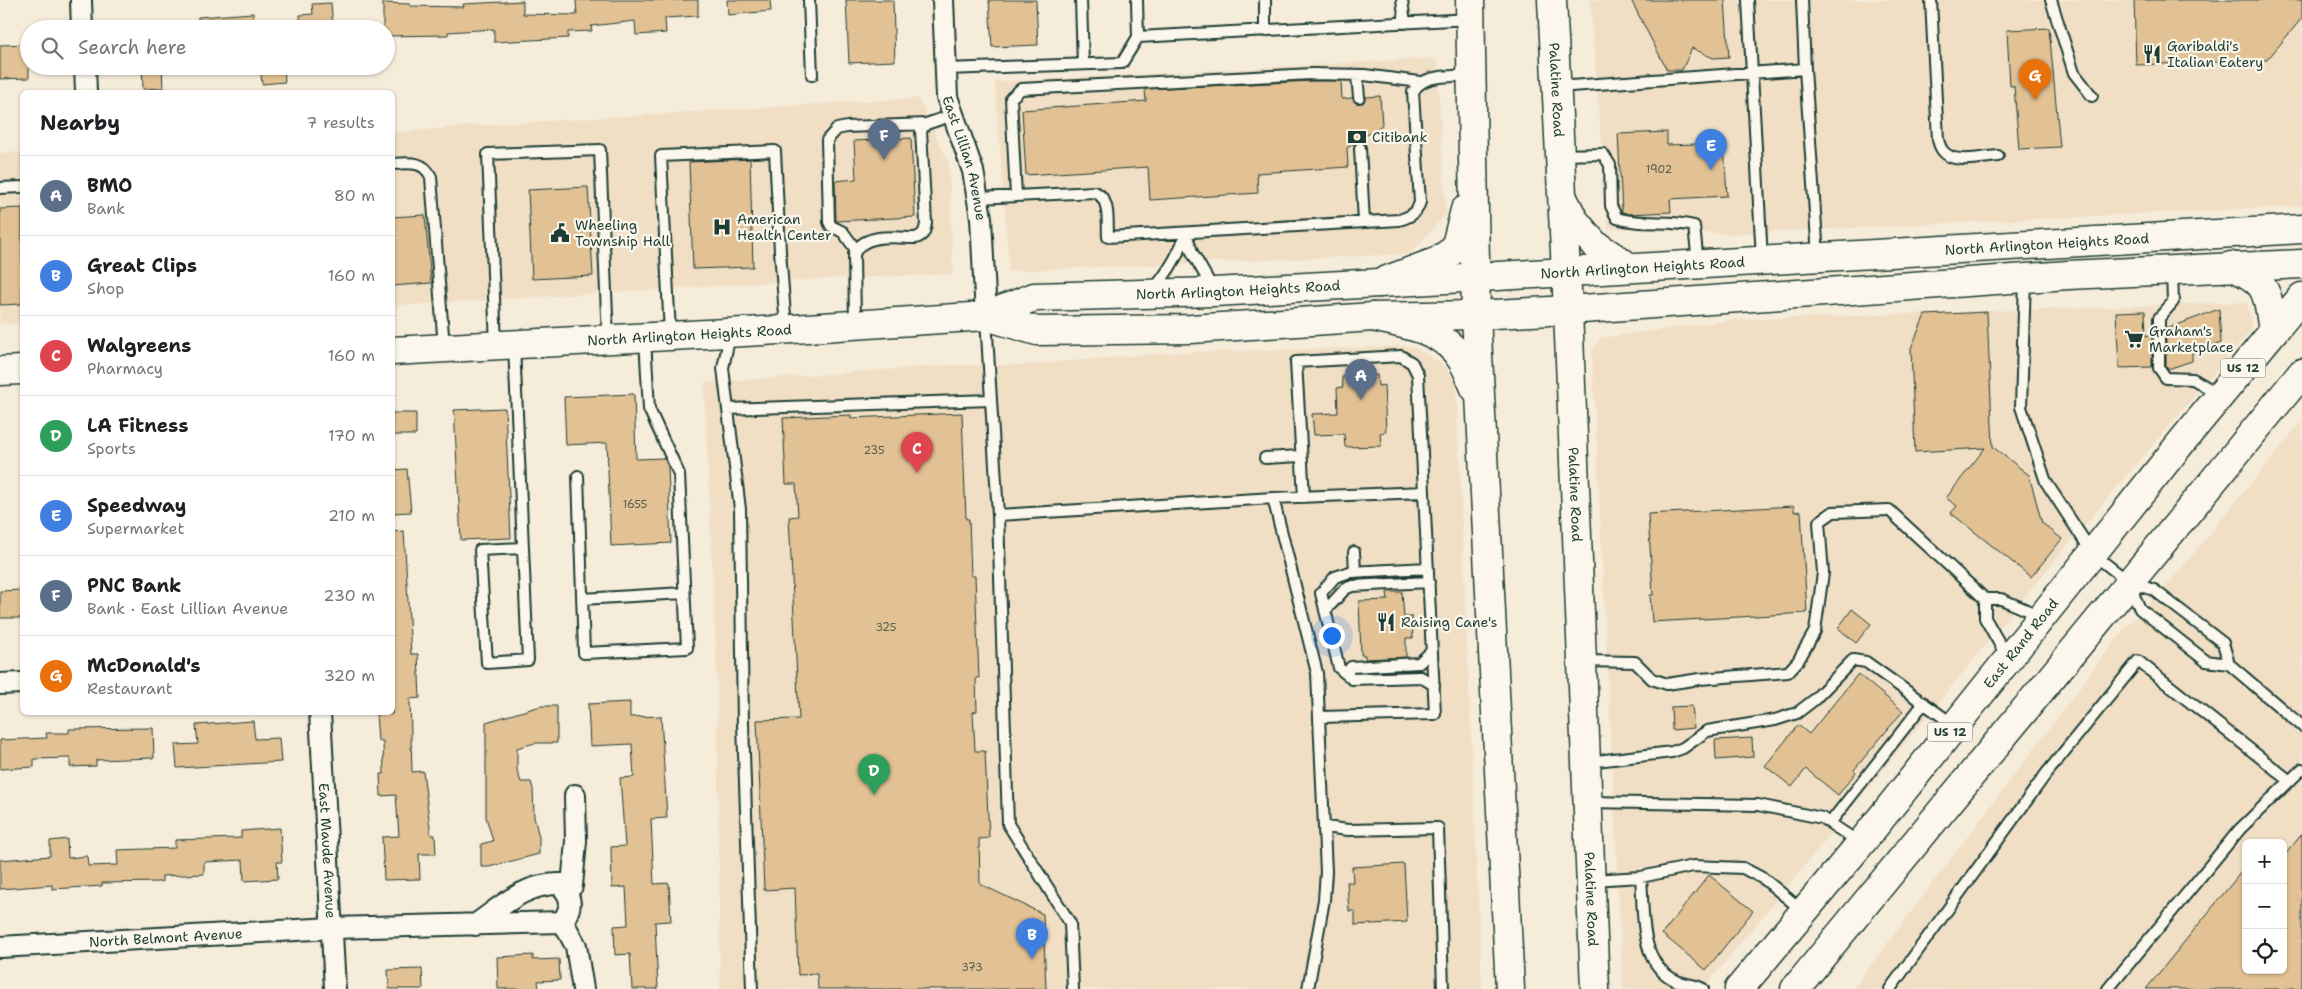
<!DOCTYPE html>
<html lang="en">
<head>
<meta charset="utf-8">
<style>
  :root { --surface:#fff; --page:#f6f6f6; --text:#202124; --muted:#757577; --line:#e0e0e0; --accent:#db2777 }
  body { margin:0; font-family:"Shantell Sans",sans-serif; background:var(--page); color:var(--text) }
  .controls { position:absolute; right:15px; bottom:15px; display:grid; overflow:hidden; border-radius:8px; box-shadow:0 1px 4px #0004 }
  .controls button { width:45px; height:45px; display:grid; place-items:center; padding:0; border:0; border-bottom:1px solid var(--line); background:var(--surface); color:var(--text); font:25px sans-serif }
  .you { position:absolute; left:1331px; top:635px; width:18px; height:18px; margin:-12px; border:4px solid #fff; border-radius:50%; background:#1a73e8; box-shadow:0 0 0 8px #1a73e833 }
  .badge { display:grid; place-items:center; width:32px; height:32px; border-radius:50%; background:var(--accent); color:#fff; font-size:16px; font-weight:700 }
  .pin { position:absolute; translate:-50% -41px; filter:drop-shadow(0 1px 2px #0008) }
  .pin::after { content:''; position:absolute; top:26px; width:18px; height:15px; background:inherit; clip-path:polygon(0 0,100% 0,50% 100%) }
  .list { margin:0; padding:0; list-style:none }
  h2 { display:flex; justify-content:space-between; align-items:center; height:65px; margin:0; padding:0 20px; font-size:21px }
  h2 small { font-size:16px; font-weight:400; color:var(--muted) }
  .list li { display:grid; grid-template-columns:32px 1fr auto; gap:15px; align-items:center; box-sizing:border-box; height:80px; padding:0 20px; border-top:1px solid var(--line) }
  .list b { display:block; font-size:19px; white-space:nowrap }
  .list p { margin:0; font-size:16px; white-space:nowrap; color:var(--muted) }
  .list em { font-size:16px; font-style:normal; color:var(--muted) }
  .icon { flex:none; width:28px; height:28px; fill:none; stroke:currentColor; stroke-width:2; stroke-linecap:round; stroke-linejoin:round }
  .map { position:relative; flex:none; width:2302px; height:989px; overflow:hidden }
  .search { position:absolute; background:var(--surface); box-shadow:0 1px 4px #0004; left:20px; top:20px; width:375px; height:55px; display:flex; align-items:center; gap:12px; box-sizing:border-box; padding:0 18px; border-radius:28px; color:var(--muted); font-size:19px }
  .panel { position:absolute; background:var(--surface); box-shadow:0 1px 4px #0004; left:20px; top:90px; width:375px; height:625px; border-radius:8px }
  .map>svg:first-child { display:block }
  .built { fill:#f0dfc5; fill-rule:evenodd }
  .building { fill:#e2c194; stroke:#1f3d34 }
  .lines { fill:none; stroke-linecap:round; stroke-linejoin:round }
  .service-casing { stroke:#1f3d34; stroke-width:14 }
  .minor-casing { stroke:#1f3d34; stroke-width:24 }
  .secondary-casing { stroke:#1f3d34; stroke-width:31 }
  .primary-casing { stroke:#1f3d34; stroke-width:31 }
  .trunk-casing { stroke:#1f3d34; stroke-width:31 }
  .service { stroke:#fbf7ec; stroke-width:10 }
  .minor { stroke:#fbf7ec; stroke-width:20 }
  .secondary { stroke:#fbf7ec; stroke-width:28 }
  .primary { stroke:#fbf7ec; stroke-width:28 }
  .trunk { stroke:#fbf7ec; stroke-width:28 }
  .labels { text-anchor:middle; stroke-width:4.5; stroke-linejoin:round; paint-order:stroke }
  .number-label { font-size:11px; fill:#505e4c }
  .shield { fill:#fbf7ec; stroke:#61756b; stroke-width:1 }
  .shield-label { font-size:12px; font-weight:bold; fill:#1f3d34 }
  .poi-label { font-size:14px; fill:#1f3d34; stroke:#fbf7ec; text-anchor:start }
  .street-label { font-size:14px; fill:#1f3d34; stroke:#fbf7ec }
</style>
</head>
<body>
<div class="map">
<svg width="2302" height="989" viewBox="0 0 2302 989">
  <rect width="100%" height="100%" fill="#f6ecda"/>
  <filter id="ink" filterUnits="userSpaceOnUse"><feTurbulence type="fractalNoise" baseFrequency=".02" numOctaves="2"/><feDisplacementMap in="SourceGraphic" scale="10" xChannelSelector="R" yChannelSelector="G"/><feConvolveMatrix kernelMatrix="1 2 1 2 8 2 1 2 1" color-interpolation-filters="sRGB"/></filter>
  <g filter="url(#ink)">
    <path class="built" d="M1590,0H2302V206L1725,234L1608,228Z
      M1437,58L1446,214L1410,254L1009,271L995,82Z
      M918,98L949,163L953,274L824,279L393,306V133L466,126Z
      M22,152V323L0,324V153Z
      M2247,302L2252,329L2075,536L1703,989H1623L1592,352L1600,338L1733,320Z
      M1411,346L1444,365L1456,384L1482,989H720L717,676L704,383L951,365H1024L1164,353Z
      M2302,421V989H1853L2124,629L2171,581ZM2246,843H2283V970H2246Z"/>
    <path class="building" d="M576,0H698V16L665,18L666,33L636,35L635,21L591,26L592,31L568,32V38L494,42V29L448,32V35L386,36V29H383V3L410,4V6L464,7L463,4L523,1V14L577,15Z
      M727,0H770L771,11L728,15Z
      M846,0H893L895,61L849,63Z
      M989,0H1036L1038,45L992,47Z
      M1631,0H1725L1729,57L1713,58L1692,48L1682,70H1667Z
      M2134,0H2302V18L2267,60L2136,65Z
      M331,3L333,29H301L300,15L313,14L312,4Z
      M253,13L254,29H198V17Z
      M2049,28L2060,147L2019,149L2014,86H2010L2007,30Z
      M29,44V78L0,79V45Z
      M142,66H162L163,88L143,89Z
      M260,66H284L285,82L262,84Z
      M1312,81H1341L1342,99L1352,98L1357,103H1363L1366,97L1380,96L1382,125L1347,148L1348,167L1257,173L1258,193L1150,200L1148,167L1026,175L1022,110L1146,101L1145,89Z
      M1667,132V145L1724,143L1727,196L1670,199L1671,212L1629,214L1622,212L1618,134Z
      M911,138L915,217L836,221L835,181L856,179L854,141Z
      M750,159L753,267L693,269L689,162Z
      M588,187L593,276L532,279L528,190Z
      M22,208V304L0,305V209Z
      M425,215L431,283L392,286V217Z
      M2219,309L2221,343L2192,353V361L2168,369L2166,366V329Z
      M2145,311L2146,336L2152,334V367L2119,368L2116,312Z
      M1987,312L1993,447L2029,475L2042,523L2062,539L2031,577L1951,513L1957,506L1946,498L1985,448L1915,452L1911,348L1925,315Z
      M1351,366H1367V376L1377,375L1378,386L1384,385L1386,432L1380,433L1381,446L1345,447L1344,434L1314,435L1312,414L1338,413L1337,388L1343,387L1342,377L1351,376Z
      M634,394L636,459L664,458L668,466L671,543L611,546L607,443L566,445L564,397Z
      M505,408L511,538L461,540L454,410Z
      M392,413H416V435H392Z
      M962,413L966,519H969L971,576H975L979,678H976L977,711L973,712L975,751H985L989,838L979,839L980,884L1043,914L1046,989H818L817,974L798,975L795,888L764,890L757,720L799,719L789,517L798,516L796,484H786L783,418L851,415V418Z
      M407,469L411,512L392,513V470Z
      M1794,506V512L1801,511L1807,613L1652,622L1650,595H1653L1648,514Z
      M404,531L411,654H418L420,698L410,699L412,772L423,771L431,835H435L436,854H419L420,879L384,880L382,837L399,836L396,795L381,796L380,774H384L383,741H378L376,714H392V532Z
      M22,590V618H0V591Z
      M1387,592H1402L1404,617H1412L1413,638H1406V657L1365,659V655H1361L1359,601L1388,600Z
      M1852,609L1871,624L1856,643L1838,628Z
      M1858,674L1903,711L1854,770L1856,772L1838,795L1806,769L1792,787L1765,766L1798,725L1809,734Z
      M630,702V717L661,716L667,818L651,819L654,884L669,883L671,921L655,922L658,989H632L630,954L615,955L614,926L628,925L626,887L612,888L611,847L625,846L620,778L634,777L632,744L590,746L588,704Z
      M541,706H557V743H535L517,748V770L521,782H531L533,789L534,817L539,837V854L489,867H481V844L493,841L486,817V722Z
      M1692,706L1694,728L1672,730L1671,707Z
      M253,721L255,739L279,738L281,762L177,768L175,745L198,744L196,725Z
      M153,728L154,758L96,760V766L70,767V758L34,759V767L0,769V740L47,738L46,733H69V729Z
      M1752,738L1753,757L1716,760L1715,740Z
      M280,828L282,862H277L278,879L244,881L243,860L204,862V874L162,876V882L102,883V886L52,889V885L0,889V860L50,856V841L67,839L68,858L87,856L88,866L118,865L117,850L175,848V840L241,838V831Z
      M2302,834V989H2146L2246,866V970H2283V857Z
      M1404,864L1407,922L1355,925V911H1349L1347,882H1353L1352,867Z
      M1709,875L1753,911L1706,970L1662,934Z
      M533,955V960L559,959L560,980L538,981L539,989H498L497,957Z
      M422,969L423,989H389L388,970Z"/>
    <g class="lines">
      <g class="service-casing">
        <path id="service" d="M809,0L812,75
          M1081,0L1083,64
          M1137,0L1138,37L1470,19
          M1402,0L1405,23
          M1748,0L1762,259
          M1931,0L1938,140C1939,143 1940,148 1943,151C1953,165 1983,157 1998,156
          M2051,0L2074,73L2092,96
          M1265,31V0
          M946,69L1122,63L1138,37
          M1805,69L1818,256
          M1357,75L1359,97
          M1557,87L1805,69L1802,0
          M1360,148L1364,222
          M1560,155L1603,154L1610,165L1611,206L1617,218C1642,226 1669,219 1694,226L1698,263
          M392,164C408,163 424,160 431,177L444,348
          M0,188L22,187
          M1016,196L1011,98L1021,89L1312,74L1364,75L1420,82
          M978,198L1095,192C1111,199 1107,222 1108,237L1399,220C1410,217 1417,213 1420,202L1413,92C1422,73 1453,77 1471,75
          M856,250L843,232L831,226L829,222L827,140L837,129L847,127L926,124
          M2172,271L2173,302L2159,318V368L2166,378L2193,379L2220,395
          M2025,279L2021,407L2046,482L2093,554L2129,582L2154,590L2223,643L2229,664
          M1154,289C1169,271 1179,255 1186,233L1192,252L1213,289
          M986,318L998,515L1008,824L1070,923L1073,989
          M855,323L854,254C864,232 896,238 916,238C924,235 925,231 926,223L921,130L926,124L953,115
          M670,334L661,156L775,151L780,251L786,328
          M730,334L723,368L740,509L743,724L752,989
          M496,345L488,154L600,150L608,339
          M514,346L528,660L487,663L480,550L523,548
          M728,409L991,400
          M1265,458L1301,456
          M578,476L584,653L687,648L679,474L649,409L645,339
          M1273,498L1424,492L1418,375L1412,363L1401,356L1296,362L1304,497
          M998,515L1273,498L1317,673L1326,872L1324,900L1308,989
          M1354,552L1355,572
          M1428,568L1350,572L1335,577L1321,593L1339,668L1352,679L1421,677L1434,685
          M2130,586L2140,609L2206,661L2229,664L2302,726
          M582,599L684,593
          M1985,599V618L2007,657
          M1325,611L1345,589L1352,586L1429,582
          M1584,661L1635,662L1652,679L1667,684L1700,679L1788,672L1798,661L1815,631L1823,573L1819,522L1833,512L1889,510L1985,599H2001L2041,616
          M1347,672L1351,667L1419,663L1432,651
          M1320,717L1435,714L1424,492
          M1588,762L1672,752L1683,748L1707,731L1775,720L1797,713L1814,700L1853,660L1866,662L1954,725
          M1588,802L1758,805L1822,818L1860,843
          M1830,823L1924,703
          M1325,827L1348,830L1438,828L1443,989
          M1641,877C1644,912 1638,965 1677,981C1686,985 1696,984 1703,989
          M1592,880L1641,877L1693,866L1743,868L1764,879L1803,911
          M1890,989L2046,774L2138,661L2290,781
          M2108,989L2240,829L2302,769"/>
      </g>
      <g class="minor-casing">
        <g id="minor">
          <path d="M81,0L82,29"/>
          <path id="s1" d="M943,0L947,97L973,171L981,218L986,316"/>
          <path d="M85,66L86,92"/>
          <path d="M0,684L22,683"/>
          <path id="s2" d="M320,712L335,989"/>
          <path d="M565,890L572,886L576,841L575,795"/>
          <path d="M563,922L576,946L583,989"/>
          <path id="s3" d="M0,947L332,928L563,922C572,904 573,901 561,884C527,882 502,906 475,925"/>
        </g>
      </g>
      <g class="secondary-casing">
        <g id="secondary">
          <path d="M986,316L1037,331L1191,329L1373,317L1476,315L1568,310L2068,275L2302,264"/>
          <path id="s4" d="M392,351L763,331L986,316L1034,297L1214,292L1379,283L2302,229"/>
          <path d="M0,371L22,370"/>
        </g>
      </g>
      <g class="primary-casing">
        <g id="primary">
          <path d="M2231,266C2270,283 2267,293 2273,331"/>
          <path id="s5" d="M1739,989L1866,837L2184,439L2302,297"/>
          <path d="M1795,989L2302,373"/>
        </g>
      </g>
      <g class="trunk-casing">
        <g id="trunk">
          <path d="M1470,0L1476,315L1510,989"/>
          <path id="s6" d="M1552,0L1568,310L1595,989"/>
          <path d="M1564,200L1574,220L1594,244L1629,267"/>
          <path d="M1379,283L1438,261L1455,249L1465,210"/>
          <path d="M1373,317C1406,325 1442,328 1462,360C1467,368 1471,379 1475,388"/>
        </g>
      </g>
      <use href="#service" class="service"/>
      <use href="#minor" class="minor"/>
      <use href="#secondary" class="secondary"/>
      <use href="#primary" class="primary"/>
      <use href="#trunk" class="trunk"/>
    </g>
  </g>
  <defs>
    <g id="restaurant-bare" transform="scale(1.5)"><path d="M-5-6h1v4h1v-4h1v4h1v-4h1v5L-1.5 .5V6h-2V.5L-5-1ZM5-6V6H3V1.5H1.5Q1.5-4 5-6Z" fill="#1f3d34" stroke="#fbf7ec" stroke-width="2.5" paint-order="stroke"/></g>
    <g id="bank-bare" transform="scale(1.5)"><path d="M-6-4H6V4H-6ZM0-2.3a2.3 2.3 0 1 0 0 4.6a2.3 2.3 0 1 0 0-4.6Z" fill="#1f3d34" stroke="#fbf7ec" stroke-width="2.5" paint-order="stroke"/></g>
    <g id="hospital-bare" transform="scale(1.5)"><path d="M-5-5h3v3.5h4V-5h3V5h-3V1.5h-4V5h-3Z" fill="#1f3d34" stroke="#fbf7ec" stroke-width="2.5" paint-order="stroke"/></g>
    <g id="civic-bare" transform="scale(1.5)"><path d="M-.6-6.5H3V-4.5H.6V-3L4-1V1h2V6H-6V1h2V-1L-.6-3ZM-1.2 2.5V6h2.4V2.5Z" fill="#1f3d34" stroke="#fbf7ec" stroke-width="2.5" paint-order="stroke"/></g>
    <g id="supermarket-bare" transform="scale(1.5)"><path d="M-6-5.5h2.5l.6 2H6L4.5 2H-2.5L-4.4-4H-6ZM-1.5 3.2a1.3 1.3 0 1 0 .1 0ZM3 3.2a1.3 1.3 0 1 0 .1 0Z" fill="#1f3d34" stroke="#fbf7ec" stroke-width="2.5" paint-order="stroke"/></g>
  </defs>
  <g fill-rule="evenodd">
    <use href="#restaurant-bare" x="2152" y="54"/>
    <use href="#bank-bare" x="1357" y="137"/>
    <use href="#hospital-bare" x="722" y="227"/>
    <use href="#civic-bare" x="560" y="233"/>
    <use href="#supermarket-bare" x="2134" y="339"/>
    <use href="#restaurant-bare" x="1386" y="622"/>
  </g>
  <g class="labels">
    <g class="number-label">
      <text x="1659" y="173">1902</text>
      <text x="874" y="454">235</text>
      <text x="635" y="508">1655</text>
      <text x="886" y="631">325</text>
      <text x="972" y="971">373</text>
    </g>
    <g class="shield">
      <rect x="2220.5" y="358.5" width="45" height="19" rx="4"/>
      <rect x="1927.5" y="722.5" width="45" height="19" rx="4"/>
    </g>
    <g class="shield-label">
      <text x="2243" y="372">US 12</text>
      <text x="1950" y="736">US 12</text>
    </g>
    <g class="poi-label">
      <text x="2167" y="51">Garibaldi's<tspan x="2167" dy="16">Italian Eatery</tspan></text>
      <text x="1372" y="142">Citibank</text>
      <text x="737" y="224">American<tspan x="737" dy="16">Health Center</tspan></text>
      <text x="575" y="230">Wheeling<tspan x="575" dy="16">Township Hall</tspan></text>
      <text x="2149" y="336">Graham's<tspan x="2149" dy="16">Marketplace</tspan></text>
      <text x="1401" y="627">Raising Cane's</text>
    </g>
    <g class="street-label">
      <text dy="5" stroke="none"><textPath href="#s6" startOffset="90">Palatine Road</textPath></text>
      <text dy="5" stroke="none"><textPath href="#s1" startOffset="161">East Lillian Avenue</textPath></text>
      <text dy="5" stroke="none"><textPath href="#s4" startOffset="1661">North Arlington Heights Road</textPath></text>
      <text dy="5" stroke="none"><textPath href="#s4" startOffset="1256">North Arlington Heights Road</textPath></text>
      <text dy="5" stroke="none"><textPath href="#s4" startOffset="851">North Arlington Heights Road</textPath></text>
      <text dy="5" stroke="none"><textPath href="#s4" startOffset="298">North Arlington Heights Road</textPath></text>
      <text dy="5" stroke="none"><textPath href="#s6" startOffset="495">Palatine Road</textPath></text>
      <text dy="5" stroke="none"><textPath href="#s5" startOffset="446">East Rand Road</textPath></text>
      <text dy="5" stroke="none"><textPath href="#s2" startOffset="139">East Maude Avenue</textPath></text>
      <text dy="5" stroke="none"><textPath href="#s6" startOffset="900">Palatine Road</textPath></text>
      <text dy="5" stroke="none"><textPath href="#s3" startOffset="166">North Belmont Avenue</textPath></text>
    </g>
  </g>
</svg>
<div class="controls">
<button>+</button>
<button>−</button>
<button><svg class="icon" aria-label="locate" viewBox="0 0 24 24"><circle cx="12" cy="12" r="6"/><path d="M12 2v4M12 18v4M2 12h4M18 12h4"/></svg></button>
</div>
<div class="you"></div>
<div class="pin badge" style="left:1361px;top:400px;background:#5c6f8a">A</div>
<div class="pin badge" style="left:1032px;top:959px;background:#3f7fe0">B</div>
<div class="pin badge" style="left:917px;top:473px;background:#e0444e">C</div>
<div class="pin badge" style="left:874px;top:795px;background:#2e9e5b">D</div>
<div class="pin badge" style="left:1711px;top:170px;background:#3f7fe0">E</div>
<div class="pin badge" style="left:884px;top:160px;background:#5c6f8a">F</div>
<div class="pin badge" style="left:2035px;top:100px;background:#e8710a">G</div>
<div class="search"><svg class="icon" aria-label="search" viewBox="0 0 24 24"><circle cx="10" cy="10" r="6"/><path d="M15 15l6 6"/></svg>Search here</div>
<section class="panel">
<h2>Nearby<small>7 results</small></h2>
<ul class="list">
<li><span class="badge" style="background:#5c6f8a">A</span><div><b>BMO</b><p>Bank</p></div><em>80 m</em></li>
<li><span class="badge" style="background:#3f7fe0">B</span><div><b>Great Clips</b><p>Shop</p></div><em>160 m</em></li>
<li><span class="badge" style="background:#e0444e">C</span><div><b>Walgreens</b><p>Pharmacy</p></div><em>160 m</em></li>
<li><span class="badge" style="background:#2e9e5b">D</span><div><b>LA Fitness</b><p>Sports</p></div><em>170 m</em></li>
<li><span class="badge" style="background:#3f7fe0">E</span><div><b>Speedway</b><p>Supermarket</p></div><em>210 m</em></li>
<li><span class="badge" style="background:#5c6f8a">F</span><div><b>PNC Bank</b><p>Bank · East Lillian Avenue</p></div><em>230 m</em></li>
<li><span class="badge" style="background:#e8710a">G</span><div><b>McDonald's</b><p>Restaurant</p></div><em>320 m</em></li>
</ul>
</section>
</div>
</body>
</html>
